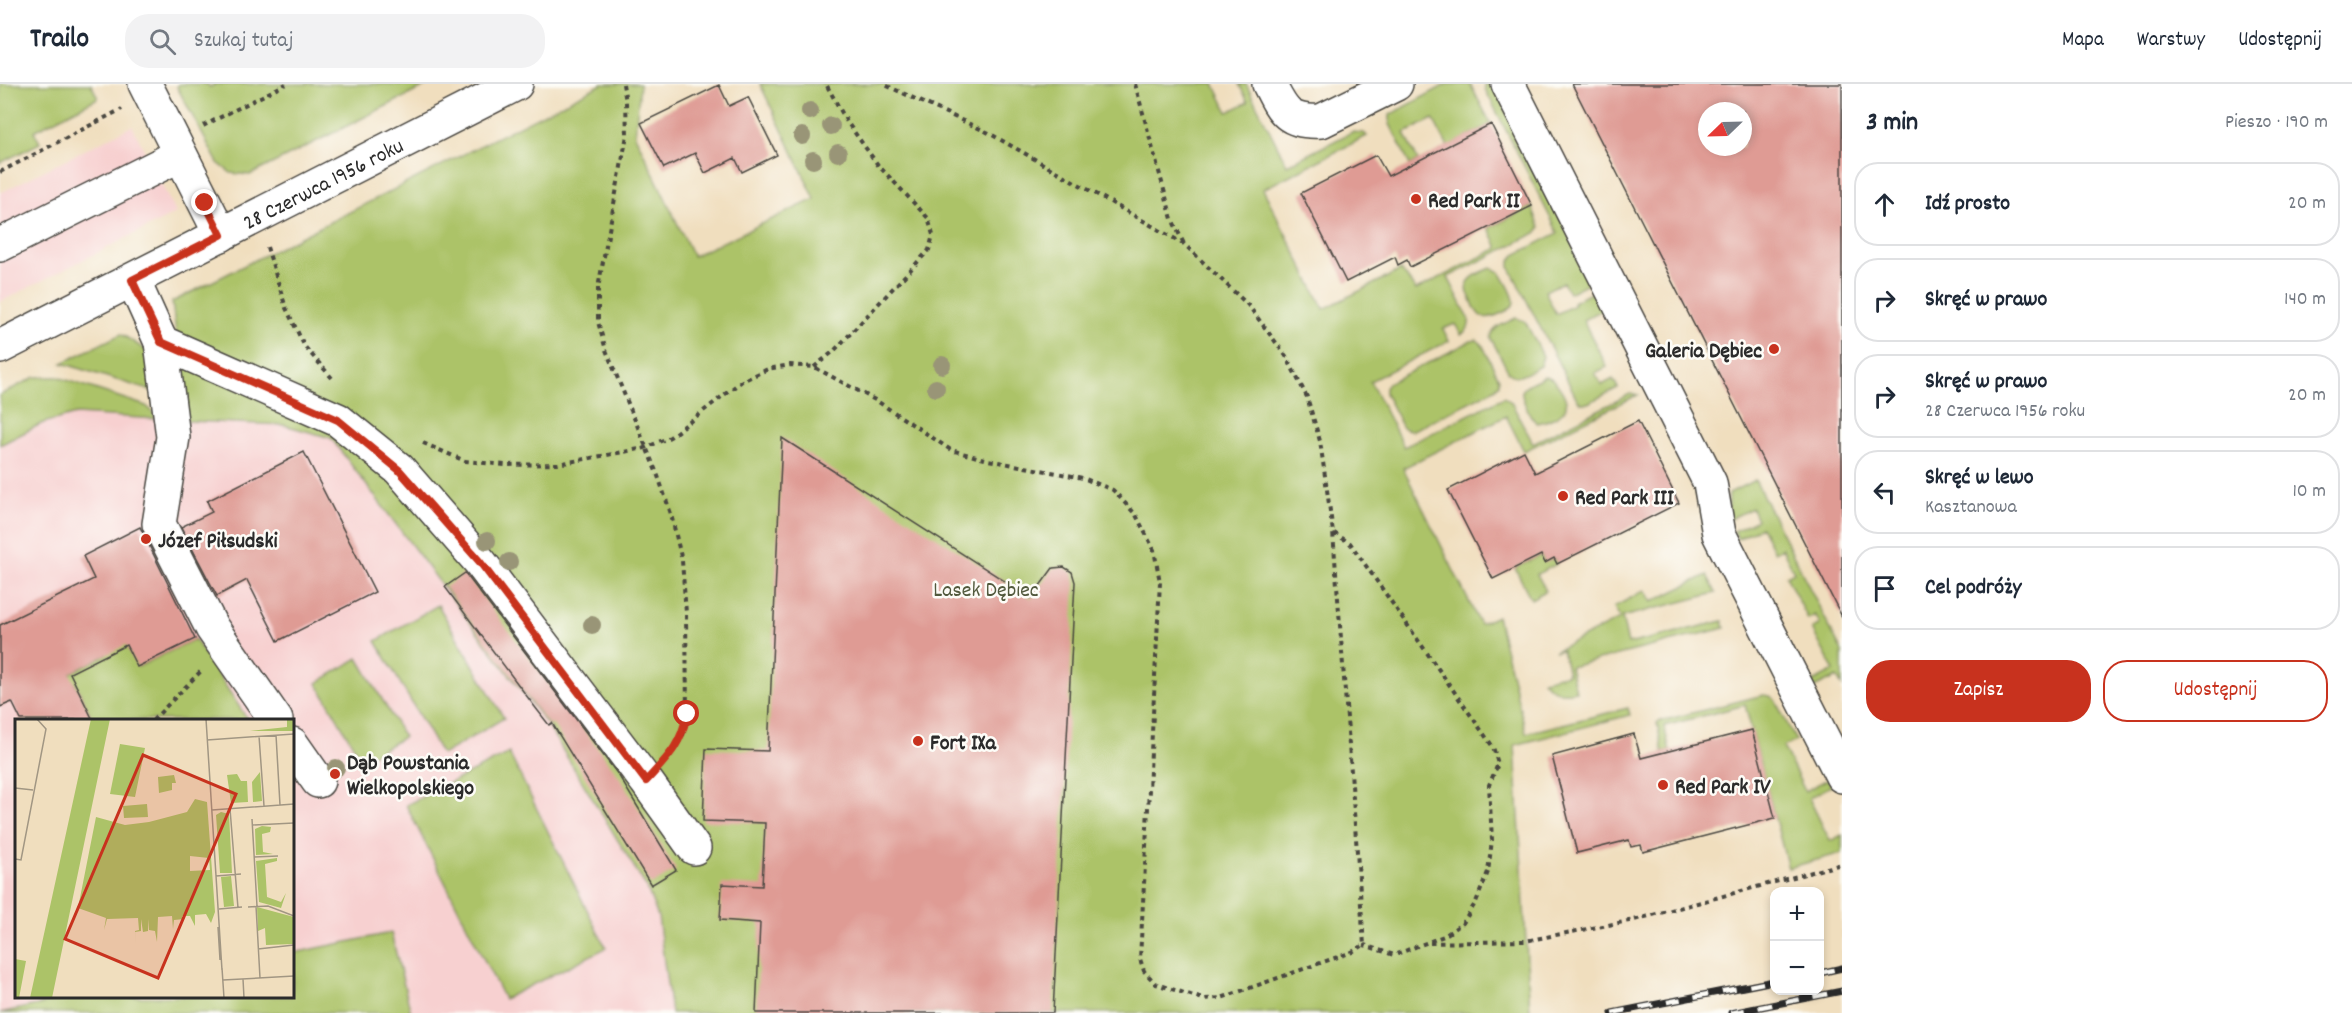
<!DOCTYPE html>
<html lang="pl">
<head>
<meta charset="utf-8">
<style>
  :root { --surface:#fff; --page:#f2f2f3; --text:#1f2937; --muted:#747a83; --line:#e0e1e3; --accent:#c8321e }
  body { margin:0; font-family:Dekko,sans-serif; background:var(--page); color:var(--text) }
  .controls { position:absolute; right:18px; bottom:18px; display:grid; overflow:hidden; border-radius:12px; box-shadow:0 3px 9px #0003 }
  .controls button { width:54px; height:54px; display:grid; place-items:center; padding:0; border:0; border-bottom:2px solid var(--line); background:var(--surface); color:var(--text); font:30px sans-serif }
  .compass { position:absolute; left:1698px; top:18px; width:54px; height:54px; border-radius:50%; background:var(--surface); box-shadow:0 3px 9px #0003; rotate:247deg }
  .stop { position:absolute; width:18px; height:18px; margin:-14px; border:4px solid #c8321e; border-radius:50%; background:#fff }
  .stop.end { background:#c8321e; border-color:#fff; box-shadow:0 2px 6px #0008 }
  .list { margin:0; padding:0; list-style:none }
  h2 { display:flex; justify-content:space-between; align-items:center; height:78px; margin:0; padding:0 24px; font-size:26px }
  h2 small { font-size:20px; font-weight:400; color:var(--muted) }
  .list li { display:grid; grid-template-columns:39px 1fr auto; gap:18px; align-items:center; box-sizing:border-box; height:84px; margin:0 12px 12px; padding:0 12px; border:2px solid var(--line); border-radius:24px }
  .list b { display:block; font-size:22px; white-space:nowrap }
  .list p { margin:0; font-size:20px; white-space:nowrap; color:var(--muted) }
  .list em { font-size:20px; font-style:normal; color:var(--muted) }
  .actions { display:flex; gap:12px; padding:18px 24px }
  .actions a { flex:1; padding:14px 0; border:2px solid var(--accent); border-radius:24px; text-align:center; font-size:21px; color:var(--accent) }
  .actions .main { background:var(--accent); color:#fff }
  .icon { flex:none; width:33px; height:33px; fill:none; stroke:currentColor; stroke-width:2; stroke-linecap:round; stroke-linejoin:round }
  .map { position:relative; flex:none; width:1842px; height:929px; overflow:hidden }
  header { display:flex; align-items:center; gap:36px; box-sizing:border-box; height:84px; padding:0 30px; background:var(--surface); border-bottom:2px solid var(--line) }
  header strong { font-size:28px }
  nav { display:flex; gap:33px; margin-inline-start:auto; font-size:21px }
  .search { width:420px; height:54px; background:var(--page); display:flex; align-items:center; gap:15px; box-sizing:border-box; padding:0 21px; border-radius:24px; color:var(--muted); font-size:22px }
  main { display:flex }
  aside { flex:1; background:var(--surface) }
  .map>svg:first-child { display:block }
  .built { fill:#f7d0d0; fill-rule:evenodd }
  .green { fill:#acc368; stroke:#6c774a; stroke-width:1.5 }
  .building { fill:#df9b94; fill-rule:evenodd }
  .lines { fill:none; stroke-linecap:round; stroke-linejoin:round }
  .minor-casing { stroke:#494641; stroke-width:36 }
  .path { stroke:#494641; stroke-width:4; stroke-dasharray:4.5 4.5; stroke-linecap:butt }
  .minor { stroke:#fff; stroke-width:33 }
  .rail-casing { stroke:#2b2b2b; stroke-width:7 }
  .rail { stroke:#fdfcf7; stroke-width:4.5; stroke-dasharray:14; stroke-linecap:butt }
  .tree { fill:#999577 }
  .route { stroke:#c8321e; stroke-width:8 }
  .poi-dot { fill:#c8321e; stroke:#fdfcf7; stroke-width:2 }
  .labels { text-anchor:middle; stroke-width:5; stroke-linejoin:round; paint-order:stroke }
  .street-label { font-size:22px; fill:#2b2b2b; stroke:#fdfcf7 }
  .poi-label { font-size:22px; font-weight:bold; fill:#2b2b2b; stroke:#fdfcf7; text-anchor:start }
  .park-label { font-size:22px; fill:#52593d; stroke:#fdfcf7 }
  .inset-road { fill:none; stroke:#a19683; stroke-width:1.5 }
  .view { fill:#c8321e; fill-opacity:0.15; stroke:#c8321e; stroke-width:3 }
  .inset-edge { fill:none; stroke:#2b2b2b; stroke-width:3 }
</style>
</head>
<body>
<header>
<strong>Trailo</strong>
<div class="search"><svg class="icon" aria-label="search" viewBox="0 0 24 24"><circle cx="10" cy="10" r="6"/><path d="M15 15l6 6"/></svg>Szukaj tutaj</div>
<nav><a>Mapa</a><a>Warstwy</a><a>Udostępnij</a></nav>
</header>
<main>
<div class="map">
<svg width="1842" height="929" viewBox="0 0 1842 929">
  <rect width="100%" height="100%" fill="#fdfcf7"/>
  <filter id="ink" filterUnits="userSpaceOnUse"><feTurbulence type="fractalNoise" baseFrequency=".0167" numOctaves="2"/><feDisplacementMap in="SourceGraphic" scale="12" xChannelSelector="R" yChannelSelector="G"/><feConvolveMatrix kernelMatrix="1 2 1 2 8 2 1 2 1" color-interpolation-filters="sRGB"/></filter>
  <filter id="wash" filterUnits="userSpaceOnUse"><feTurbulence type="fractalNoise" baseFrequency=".008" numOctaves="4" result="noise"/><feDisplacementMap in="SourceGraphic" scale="24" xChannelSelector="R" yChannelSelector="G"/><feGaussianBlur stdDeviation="1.35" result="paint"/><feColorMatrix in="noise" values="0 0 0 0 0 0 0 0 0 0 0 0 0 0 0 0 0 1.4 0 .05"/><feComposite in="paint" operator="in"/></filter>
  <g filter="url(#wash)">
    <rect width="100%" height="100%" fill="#f0debe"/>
    <path class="built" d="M132,42L176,129L0,218V109Z
      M77,330L284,341L331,354L548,642L647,804L658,833L671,929H0V361L43,339ZM16,636H292V912H16Z"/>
    <path class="green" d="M0,0H91L98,14L34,47L40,59L0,79Z
      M179,0H207L210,3L216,0H430L250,91L231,89L218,79L177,3Z
      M602,0H640L635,51L693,172L815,115L760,0H1214L1228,28L1248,18L1239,0H1246L1287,81L1352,48L1364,49L1367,52L1263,105L1324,225L1401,186L1416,206L1498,164L1489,144L1532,122L1540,144L1536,149L1448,193L1469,235C1470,242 1468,247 1461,250L1455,240L1443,245L1449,257L1370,297L1404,363L1504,313L1511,318L1533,359L1630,310L1638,311L1524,367L1506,332L1403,384L1480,540L1497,532L1526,649L1628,624L1630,631L1515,661L1530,929H671L658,833L647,804L548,642L331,354L284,341L187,337L172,218Z
      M1447,0H1470L1491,40L1448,63L1433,35L1405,49L1418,77L1410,81L1390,40V31Z
      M1485,0H1493L1592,197L1569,209L1563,198L1545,207L1556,230L1574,221L1573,218L1597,206L1606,224L1583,236L1607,283L1595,289L1602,301L1613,295L1618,304L1588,319H1581L1577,315L1510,184V177L1515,171L1558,149L1485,5Z
      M1491,184L1500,188C1504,195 1514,209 1514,218C1513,223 1509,226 1504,228C1476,242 1478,228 1466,205C1467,192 1481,189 1491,184Z
      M1516,234L1525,237L1543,272L1540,282C1530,287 1519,297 1509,289L1491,254C1492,242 1507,239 1516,234Z
      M121,250L149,268L155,308L62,279Z
      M1477,256L1482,260L1499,295V300L1495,305L1412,347L1403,344L1385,309V304L1388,299L1471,257Z
      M1545,292C1554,292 1568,313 1566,322C1565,331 1545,338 1537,339C1531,334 1529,329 1526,322C1515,301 1528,301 1545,292Z
      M35,293H58L146,322L152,327L156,335L76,330L43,339L0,361V311Z
      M1755,396L1842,568V602L1837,593L1814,604L1811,599L1834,587L1812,545L1820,540L1815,531L1808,535L1786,492L1794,488L1782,464L1774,468L1761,443L1738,455L1734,447L1757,436L1752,424L1728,436L1729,409Z
      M1541,471L1545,478L1554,474L1557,480L1537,490L1546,507L1531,515L1515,484Z
      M1707,491L1716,509L1622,533L1628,560L1723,537L1725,544L1570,583L1576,607C1562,610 1551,608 1543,596L1568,590L1562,566L1555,567L1620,535L1614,523L1645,506L1652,518Z
      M438,521L504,634L442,671L376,557Z
      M119,547L138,583L195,555L248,636H93L75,599L63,593L106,571Z
      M358,574L404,653L362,677L317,599Z
      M1763,611L1770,612L1775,616L1796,657L1783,663L1805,707L1828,695L1831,702L1809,714L1830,757L1842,751V769L1788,784L1745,621L1664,642L1670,667L1663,669L1657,639L1661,637Z
      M509,669L606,864L504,915L406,721Z
      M391,849L411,929H0L74,913L292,912L293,869Z"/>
    <g id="blocks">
      <path class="building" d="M1572,0H1842V533L1644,142ZM1707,27H1743V63H1707Z
        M719,1L729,22L748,13L777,71L742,88L735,74L705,89L695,69L664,84L641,39Z
        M1491,40L1532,122L1410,183L1407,176L1398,181L1395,173L1346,198L1301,109L1376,71L1388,92Z
        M1638,337L1679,419L1557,480L1554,474L1545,479L1541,471L1493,495L1448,406L1524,367L1535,389Z
        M782,354L1031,514L1053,484L1064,483L1072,488L1075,498L1053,929H756L760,839L720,836L722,800L762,802L765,739L703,737L706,665L768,667Z
        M304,368L375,508L278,557L247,496L217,512L181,443L212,428L207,417Z
        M140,443L195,555L137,583L126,561L70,589L93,636H21L12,618L0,623V541L94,495L83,472Z
        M465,489L619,692L676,786L651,801L552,639L549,641L535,623L445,503Z
        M1752,646L1775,734L1643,768L1641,761L1631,763L1629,756L1577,769L1552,672L1634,650L1641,674Z"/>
    </g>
  </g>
  <g filter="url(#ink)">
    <use href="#blocks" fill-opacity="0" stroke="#494641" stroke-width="1.5"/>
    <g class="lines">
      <g class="minor-casing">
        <g id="minor">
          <path d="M145,0L221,151"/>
          <path d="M1269,0C1283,28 1288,39 1321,37L1396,0"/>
          <path d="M1508,0L1710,399L1719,450L1842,692"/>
          <path d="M0,161L180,71"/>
          <path d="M133,196L161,258L338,336L399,385L480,478L646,697L694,764"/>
          <path d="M161,258L173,353L159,440L212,544L276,636"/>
          <path id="s1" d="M0,263L516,0"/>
          <path d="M292,660L318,697"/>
        </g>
      </g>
      <path class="path" d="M623,0L626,18L627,51L598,204V238L606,266L658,392L671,430L682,477L686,529L687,630L683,650L669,673
        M1135,0L1172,135L1184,160
        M203,42L286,0
        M0,88L122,25
        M267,163L286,224L305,263L332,294
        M814,283L834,267L929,166L933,151L928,134L878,81L847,38L826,0
        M423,359L465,377L505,381L558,380L645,364L670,353L742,297L768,285L790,281L814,283L877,317L951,366L988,376L1083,394L1113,406L1136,431L1154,466L1160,498L1140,875L1144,887L1156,900L1203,915L1221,914L1352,868L1364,861L1333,448L1320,357L1307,313L1286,272L1248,221L1184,160L987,48L883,0
        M1334,449L1350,459L1493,663L1498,680L1489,701L1492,756L1488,788L1476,818L1463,839L1444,852L1394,871L1364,861
        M153,636L201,587
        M1430,859L1525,857L1634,836L1842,780"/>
      <use href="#minor" class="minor"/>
      <g class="rail-casing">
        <path id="rail" d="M1820,889L1842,884
          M1612,929L1774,897
          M1731,929L1842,907"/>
      </g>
      <use href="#rail" class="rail"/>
    </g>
    <g class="tree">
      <circle cx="810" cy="27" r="9"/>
      <circle cx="831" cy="42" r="9"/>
      <circle cx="802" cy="52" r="9"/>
      <circle cx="838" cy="69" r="9"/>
      <circle cx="813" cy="76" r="9"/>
      <circle cx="942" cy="281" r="9"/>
      <circle cx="936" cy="304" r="9"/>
      <circle cx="487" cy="457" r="9"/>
      <circle cx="509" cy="478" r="9"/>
      <circle cx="592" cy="541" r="9"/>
      <circle cx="336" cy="684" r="9"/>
    </g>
  </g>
  <g class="lines" filter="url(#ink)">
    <path class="route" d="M205,119L221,151L132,196L161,258L338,336L399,386L480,478L646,697C667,674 681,662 687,630"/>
  </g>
  <g class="poi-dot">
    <circle cx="1416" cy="115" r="6"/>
    <circle cx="1774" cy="265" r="6"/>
    <circle cx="1563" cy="412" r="6"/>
    <circle cx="146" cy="455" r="6"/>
    <circle cx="918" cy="657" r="6"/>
    <circle cx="335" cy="690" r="6"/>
    <circle cx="1663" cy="701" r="6"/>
  </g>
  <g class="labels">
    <g class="street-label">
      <text dy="8" stroke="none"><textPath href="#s1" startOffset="362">28 Czerwca 1956 roku</textPath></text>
    </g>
    <g class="poi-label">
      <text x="1428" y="123">Red Park II</text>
      <text x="1762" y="273" text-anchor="end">Galeria Dębiec</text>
      <text x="1575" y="420">Red Park III</text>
      <text x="158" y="463">Józef Piłsudski</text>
      <text x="930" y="665">Fort IXa</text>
      <text x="347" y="685">Dąb Powstania<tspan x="347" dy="25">Wielkopolskiego</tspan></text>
      <text x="1675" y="709">Red Park IV</text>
    </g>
    <g class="park-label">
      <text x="986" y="512">Lasek Dębiec</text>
    </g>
  </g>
  <g transform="translate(15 635)">
    <rect width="279" height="279" fill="#f0debe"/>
    <path d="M76,0H95L37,279H15ZM272,0H279V12H235L272,8ZM105,25L130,29L120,78L95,75ZM245,53L247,82L238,83L237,63ZM222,55L226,62H232L233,83L216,84L212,56ZM159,56L161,64H157V71L144,74L143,58ZM180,80L192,83L200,193L196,204L191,195L180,196V207L175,197H167L169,200L159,201L158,210L157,197L143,198L142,223L140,212L134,211L133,200V212L128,213L126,200V212L120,213L121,226L120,212L124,211L123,199L92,200L89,211L91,199L63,189L81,98L110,106L134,103L172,93ZM175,137L194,139L195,151L175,152ZM132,85L133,98L109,99L108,87ZM206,93L214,95L217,154H205L201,96ZM247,107L256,108L255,113L247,115L248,133L258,135L241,136L240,110ZM262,139V142L250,145L252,178L266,183L271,174L266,189L244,183L241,142ZM216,157L219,187L209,188L206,158ZM242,188L279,198V225L251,226L250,209L243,212ZM0,240L11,242L4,279H0Z" fill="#acc368" fill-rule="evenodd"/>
    <path class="inset-road" d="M191,0L207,251M261,16L265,86M244,17L249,87M192,21L279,15M0,69L18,71M215,90L223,189M197,91L279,85M237,100L242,187M237,106L279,104M239,138L263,137M0,140L6,141L31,10L22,0M201,157L226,155M241,187L245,259M233,188L253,187L279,197M204,190L227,188M203,208L205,241M243,230L279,226M207,249L209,279M228,260L229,279M208,261L279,257"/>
    <path class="view" d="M128,36L221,75L143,259L50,220Z"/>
    <rect width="279" height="279" class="inset-edge"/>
  </g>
</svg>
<div class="controls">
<button>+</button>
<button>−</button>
</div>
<svg class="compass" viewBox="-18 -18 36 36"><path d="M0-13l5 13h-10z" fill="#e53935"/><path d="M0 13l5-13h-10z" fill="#747a83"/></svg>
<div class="stop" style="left:687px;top:630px"></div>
<div class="stop end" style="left:205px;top:119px"></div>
</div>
<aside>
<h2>3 min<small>Pieszo · 190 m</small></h2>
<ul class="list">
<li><svg class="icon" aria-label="ahead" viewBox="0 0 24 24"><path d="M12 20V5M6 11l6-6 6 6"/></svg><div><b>Idź prosto</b></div><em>20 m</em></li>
<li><svg class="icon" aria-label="right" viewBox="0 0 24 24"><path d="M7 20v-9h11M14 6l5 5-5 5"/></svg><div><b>Skręć w prawo</b></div><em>140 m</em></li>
<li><svg class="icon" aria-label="right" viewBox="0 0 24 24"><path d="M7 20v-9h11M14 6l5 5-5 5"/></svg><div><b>Skręć w prawo</b><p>28 Czerwca 1956 roku</p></div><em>20 m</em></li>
<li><svg class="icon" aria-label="left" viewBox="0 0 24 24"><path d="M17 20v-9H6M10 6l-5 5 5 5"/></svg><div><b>Skręć w lewo</b><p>Kasztanowa</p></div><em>10 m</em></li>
<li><svg class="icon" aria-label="arrive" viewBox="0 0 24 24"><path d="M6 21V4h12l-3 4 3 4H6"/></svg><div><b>Cel podróży</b></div></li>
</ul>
<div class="actions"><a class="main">Zapisz</a><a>Udostępnij</a></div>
</aside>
</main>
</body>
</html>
